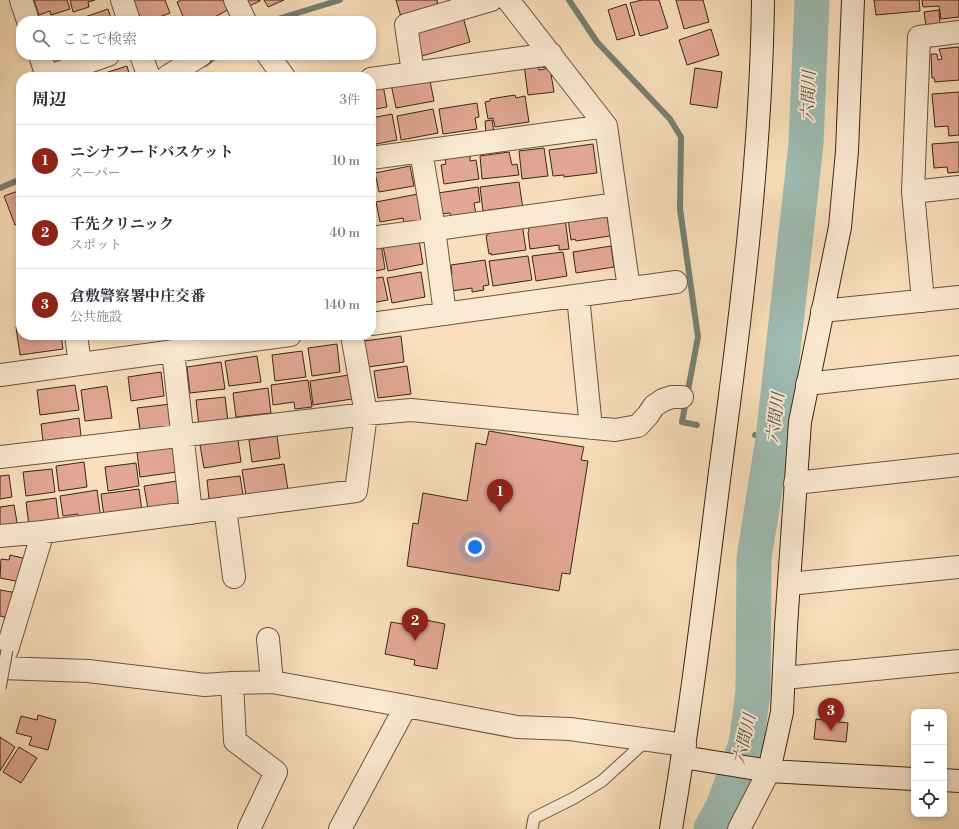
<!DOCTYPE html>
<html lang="ja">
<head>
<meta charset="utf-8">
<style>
  :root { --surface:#fff; --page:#f7f7f7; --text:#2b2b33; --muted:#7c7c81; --line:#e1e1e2; --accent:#8f2418 }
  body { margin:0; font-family:"Libre Bodoni","Noto Serif JP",serif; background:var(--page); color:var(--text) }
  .controls { position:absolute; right:12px; bottom:12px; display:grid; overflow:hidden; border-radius:8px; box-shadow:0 2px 6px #0003 }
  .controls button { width:36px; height:36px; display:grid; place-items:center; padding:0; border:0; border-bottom:1px solid var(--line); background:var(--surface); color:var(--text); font:20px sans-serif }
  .you { position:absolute; left:475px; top:547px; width:14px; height:14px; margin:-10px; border:3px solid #fff; border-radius:50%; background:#1a73e8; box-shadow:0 0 0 6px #1a73e833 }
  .badge { display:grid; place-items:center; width:26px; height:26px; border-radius:50%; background:var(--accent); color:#fff; font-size:13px; font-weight:700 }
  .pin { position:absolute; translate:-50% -33px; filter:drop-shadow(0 1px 2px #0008) }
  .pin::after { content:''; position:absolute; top:21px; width:14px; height:12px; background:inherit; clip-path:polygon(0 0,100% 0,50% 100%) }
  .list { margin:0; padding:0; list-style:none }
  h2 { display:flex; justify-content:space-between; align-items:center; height:52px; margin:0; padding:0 16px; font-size:17px }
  h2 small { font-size:13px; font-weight:400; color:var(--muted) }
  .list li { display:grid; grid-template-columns:26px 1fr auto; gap:12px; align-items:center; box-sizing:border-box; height:72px; padding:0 16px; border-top:1px solid var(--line) }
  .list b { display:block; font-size:15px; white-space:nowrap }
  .list p { margin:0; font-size:13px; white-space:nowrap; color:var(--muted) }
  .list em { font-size:13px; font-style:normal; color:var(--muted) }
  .icon { flex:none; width:22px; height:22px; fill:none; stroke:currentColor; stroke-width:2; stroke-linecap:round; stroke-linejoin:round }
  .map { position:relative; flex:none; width:959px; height:829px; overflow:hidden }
  .search { position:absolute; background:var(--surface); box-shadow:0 2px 6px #0003; left:16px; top:16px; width:360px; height:44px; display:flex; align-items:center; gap:10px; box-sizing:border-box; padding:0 14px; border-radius:16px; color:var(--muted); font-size:15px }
  .panel { position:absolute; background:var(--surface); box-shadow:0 2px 6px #0003; left:16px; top:72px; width:360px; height:268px; border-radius:16px }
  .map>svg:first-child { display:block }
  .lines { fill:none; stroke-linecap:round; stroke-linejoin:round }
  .stream { stroke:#768074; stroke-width:6 }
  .river { stroke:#9ebcb3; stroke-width:35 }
  .building { fill:#e2a795; stroke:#3a2616 }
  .lane-casing { stroke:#6a543f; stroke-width:13 }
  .street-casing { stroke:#6a543f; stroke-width:24 }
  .secondary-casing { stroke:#3a2616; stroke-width:24 }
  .lane { stroke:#fbead3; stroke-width:11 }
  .street { stroke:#fbead3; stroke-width:22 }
  .secondary { stroke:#fbead3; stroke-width:22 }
  .lane-bridge-casing { stroke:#6a543f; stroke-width:13; stroke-linecap:butt }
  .lane-bridge { stroke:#fbead3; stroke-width:11 }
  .labels { text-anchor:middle; stroke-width:4; stroke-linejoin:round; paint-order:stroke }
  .water-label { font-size:17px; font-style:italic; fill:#585345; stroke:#fbead3 }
</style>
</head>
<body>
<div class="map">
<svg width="959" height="829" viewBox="0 0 959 829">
  <rect width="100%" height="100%" fill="#f9dfbb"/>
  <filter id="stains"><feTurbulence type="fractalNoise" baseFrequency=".005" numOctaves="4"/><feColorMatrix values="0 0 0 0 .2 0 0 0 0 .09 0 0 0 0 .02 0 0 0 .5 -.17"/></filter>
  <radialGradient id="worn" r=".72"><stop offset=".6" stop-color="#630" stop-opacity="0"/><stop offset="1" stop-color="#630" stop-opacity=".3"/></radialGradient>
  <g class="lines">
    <path class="stream" d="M569,0L597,42L670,119L681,137L680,209L698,337L682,422L697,425
      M274,21L281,18L340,0
      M205,64L217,55
      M0,188L21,179
      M755,435L773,439"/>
    <path class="river" d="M711,829L723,807L746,744L753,693L754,558L773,439L806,144L812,0"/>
  </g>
  <path class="building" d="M34,0H67L70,9L51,15L50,11L39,15Z
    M70,0H95L88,2L89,7L73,12Z
    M133,0H165L170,13L154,19V21H136V20L140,18Z
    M181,0H225L229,9L208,21H185L177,2Z
    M244,0H260V1L247,7Z
    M264,0H284L268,7Z
    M396,0H437L438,6L401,17Z
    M642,0H659L668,28L640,36L630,3Z
    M676,0H703L709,22L684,29Z
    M874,0H919L920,11L876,15Z
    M922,0H959V17L941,19L939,6L923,7Z
    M626,4L635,35L617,40L608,10Z
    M108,9L112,21H79V19Z
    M939,10L940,24L926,26L924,12Z
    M463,17L470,42L422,56L415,31Z
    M711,29L719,55L687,65L679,40Z
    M959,47V80L935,82L934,78H932L931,54H937L938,60L942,59L939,49Z
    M538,63L539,70L550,68L554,92L528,95L524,65Z
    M127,66L130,77H103L102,74Z
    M695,68L722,72L717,108L690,104Z
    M429,76L434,101L396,108L391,84Z
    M383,85L387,107L371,110V87Z
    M959,92V135L949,136L948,126L935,127L932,94Z
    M515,95L516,98L525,96L529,122L495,127L493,118L488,119L485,102L490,101V99Z
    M477,103L479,117L475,118L477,129L443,134L439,109Z
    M433,109L438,133L401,140L397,116Z
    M392,114L397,140L371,145V118Z
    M492,120L494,132L486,133L485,121Z
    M959,142V172L948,173L947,167L934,168L932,144Z
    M593,144L597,173L564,177V175L553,176L549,150Z
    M544,148L548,176L522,179L519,151Z
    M509,152L512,165L517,164L519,175L482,179L480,156Z
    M470,155V161L476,160L479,179L444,184L441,165L446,164L445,159Z
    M410,166L414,186L379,192L375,173Z
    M519,182L523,209L512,211L511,207L483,211L480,187Z
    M478,187L480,202L474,203L476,214L451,217L450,213L441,214L438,193Z
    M21,190V222L15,225L4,196Z
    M418,194L423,220L404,223L403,218L380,222L376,202Z
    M592,215L593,219L607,216L610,236L576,241L575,239L571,240L568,219Z
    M565,218L569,249L559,250V245L530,249L528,232L529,231L528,223Z
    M522,224L526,250L491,255V253L489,254L486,236L488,235V229Z
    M419,240L423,264L388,271L383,246Z
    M381,244L385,269L371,272V246Z
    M611,246L614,267L576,273L573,252Z
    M563,252L567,276L536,281L532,256Z
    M528,256L532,280L493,286L489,261Z
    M485,260L489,285L483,286L484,290L472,292V288L452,291L450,274H452L451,265Z
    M421,272L425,297L392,303L387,278Z
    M383,277L388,300L371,303V279Z
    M21,326V335H61L63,349L20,355L16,327Z
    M401,336L404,362L368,367L364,341Z
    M337,344L340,372L312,376L308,348Z
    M302,351L306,377L275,381L272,355Z
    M257,356L261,382L229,386L225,361Z
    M221,362L225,389L190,393L187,367Z
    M407,366L411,394L378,398L374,371Z
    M161,372L164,396L131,401L128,377Z
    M349,375L352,399L313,405L310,381Z
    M308,380L312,407L295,409L294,402L273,405L271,385Z
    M75,385L79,410L40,415L37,390Z
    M107,386L112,418L85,421L81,390Z
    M268,388L271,413L236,417L233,393Z
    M225,397L228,421L199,426L196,400Z
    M171,404L175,431L141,436L137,408Z
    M79,418L82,445L64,447L63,438L43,441L41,424Z
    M489,431L584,447L581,460L588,461L570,574L562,573L559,591L407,566L413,523L418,524L423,493L467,501L476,443L486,445Z
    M277,436L280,458L252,462L249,440Z
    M238,440L241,462L204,468L200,445Z
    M174,447L177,472L140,477L137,452Z
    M84,462L87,487L59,491L56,466Z
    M136,463L139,486L108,491L105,467Z
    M284,464L288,490L246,496L242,470Z
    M52,469L55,492L26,496L23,472Z
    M9,475L12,497L0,499V476Z
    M240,476L243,495L209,499L207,480Z
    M177,481L180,505L148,509L144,486Z
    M139,489L142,511L104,516L101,494Z
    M97,490L101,519L79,522L78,514L63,516L60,496Z
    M56,498L59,522L29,526L26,502Z
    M14,505L18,528L0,531V507Z
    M10,555L31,560L26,583L0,578L1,559L9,560Z
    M0,590L17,593L12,619L0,616Z
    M426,620L445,624L437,669L414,665L415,660L385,654L391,622L424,628Z
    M38,715L56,720L48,750L29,745L32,737L16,733L21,716L37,720Z
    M816,719L848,723L846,742L814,739Z
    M0,737L15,747L0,771Z
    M19,747L37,758L21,783L3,772Z"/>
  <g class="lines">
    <g class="lane-casing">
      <path id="lane" d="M532,829L534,818L574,798L602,781L647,740"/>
    </g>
    <g class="street-casing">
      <path id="street" d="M21,0L28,21
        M122,0L129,21
        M235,0L245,21
        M508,0L606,126L629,289
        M40,55L47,77
        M141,55L149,77
        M268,55L284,77
        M413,73L406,25L491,0
        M47,77L108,55
        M167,77L201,55
        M371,79L551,54
        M421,151L434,229L445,314
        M371,158L606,126
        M913,192L959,187
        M371,238L617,204
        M578,296L591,428
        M923,301L913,192L919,37L959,32
        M822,311L959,297
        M371,324L676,282
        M76,335L80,364
        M173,351L191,513
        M0,375L290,335
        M807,384L959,367
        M0,457L366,414L411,410L615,430L638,426L648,415L654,406L663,400L672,397H682
        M795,483L959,465
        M225,508L234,577
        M0,536L43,532L356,491L366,414L352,335
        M789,584L959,567
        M268,639L272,682
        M7,650L43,532
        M0,668L88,671L205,685L232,683L272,682L406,706L517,727L570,729L685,745
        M784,678L959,661
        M232,683L235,741L276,772L249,829
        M340,829L406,706
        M739,829L769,771"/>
    </g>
    <g class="secondary-casing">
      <path id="secondary" d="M683,757L769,771L914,779
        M769,771L782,712L786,626L800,422L840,227L847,151L853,0
        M944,780L959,781
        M671,829C691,710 705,591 720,472C741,315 761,158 763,0"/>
    </g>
    <use href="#lane" class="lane"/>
    <use href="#street" class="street"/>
    <use href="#secondary" class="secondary"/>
    <g class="lane-bridge-casing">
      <path id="lane-bridge" d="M0,688L7,650"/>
    </g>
    <use href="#lane-bridge" class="lane-bridge"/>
  </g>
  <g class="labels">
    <g class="water-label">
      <text transform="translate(808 96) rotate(-88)" y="6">六間川</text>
      <text transform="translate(775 418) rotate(-83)" y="6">六間川</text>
      <text transform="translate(744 739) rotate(-77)" y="6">六間川</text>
    </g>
  </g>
  <rect width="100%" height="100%" filter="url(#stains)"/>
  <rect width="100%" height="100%" fill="url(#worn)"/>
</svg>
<div class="controls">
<button>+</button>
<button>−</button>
<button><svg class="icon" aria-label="locate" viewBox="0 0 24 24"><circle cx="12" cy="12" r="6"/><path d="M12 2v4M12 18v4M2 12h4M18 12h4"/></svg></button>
</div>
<div class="you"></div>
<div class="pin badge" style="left:500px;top:512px">1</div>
<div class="pin badge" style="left:415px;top:641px">2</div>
<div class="pin badge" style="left:831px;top:731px">3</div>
<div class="search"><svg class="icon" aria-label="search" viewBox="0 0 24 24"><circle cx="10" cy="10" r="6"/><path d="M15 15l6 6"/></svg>ここで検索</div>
<section class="panel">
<h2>周辺<small>3件</small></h2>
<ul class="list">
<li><span class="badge">1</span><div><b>ニシナフードバスケット</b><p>スーパー</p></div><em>10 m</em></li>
<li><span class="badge">2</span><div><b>千先クリニック</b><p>スポット</p></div><em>40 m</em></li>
<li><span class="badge">3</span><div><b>倉敷警察署中庄交番</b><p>公共施設</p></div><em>140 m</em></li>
</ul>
</section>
</div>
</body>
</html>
